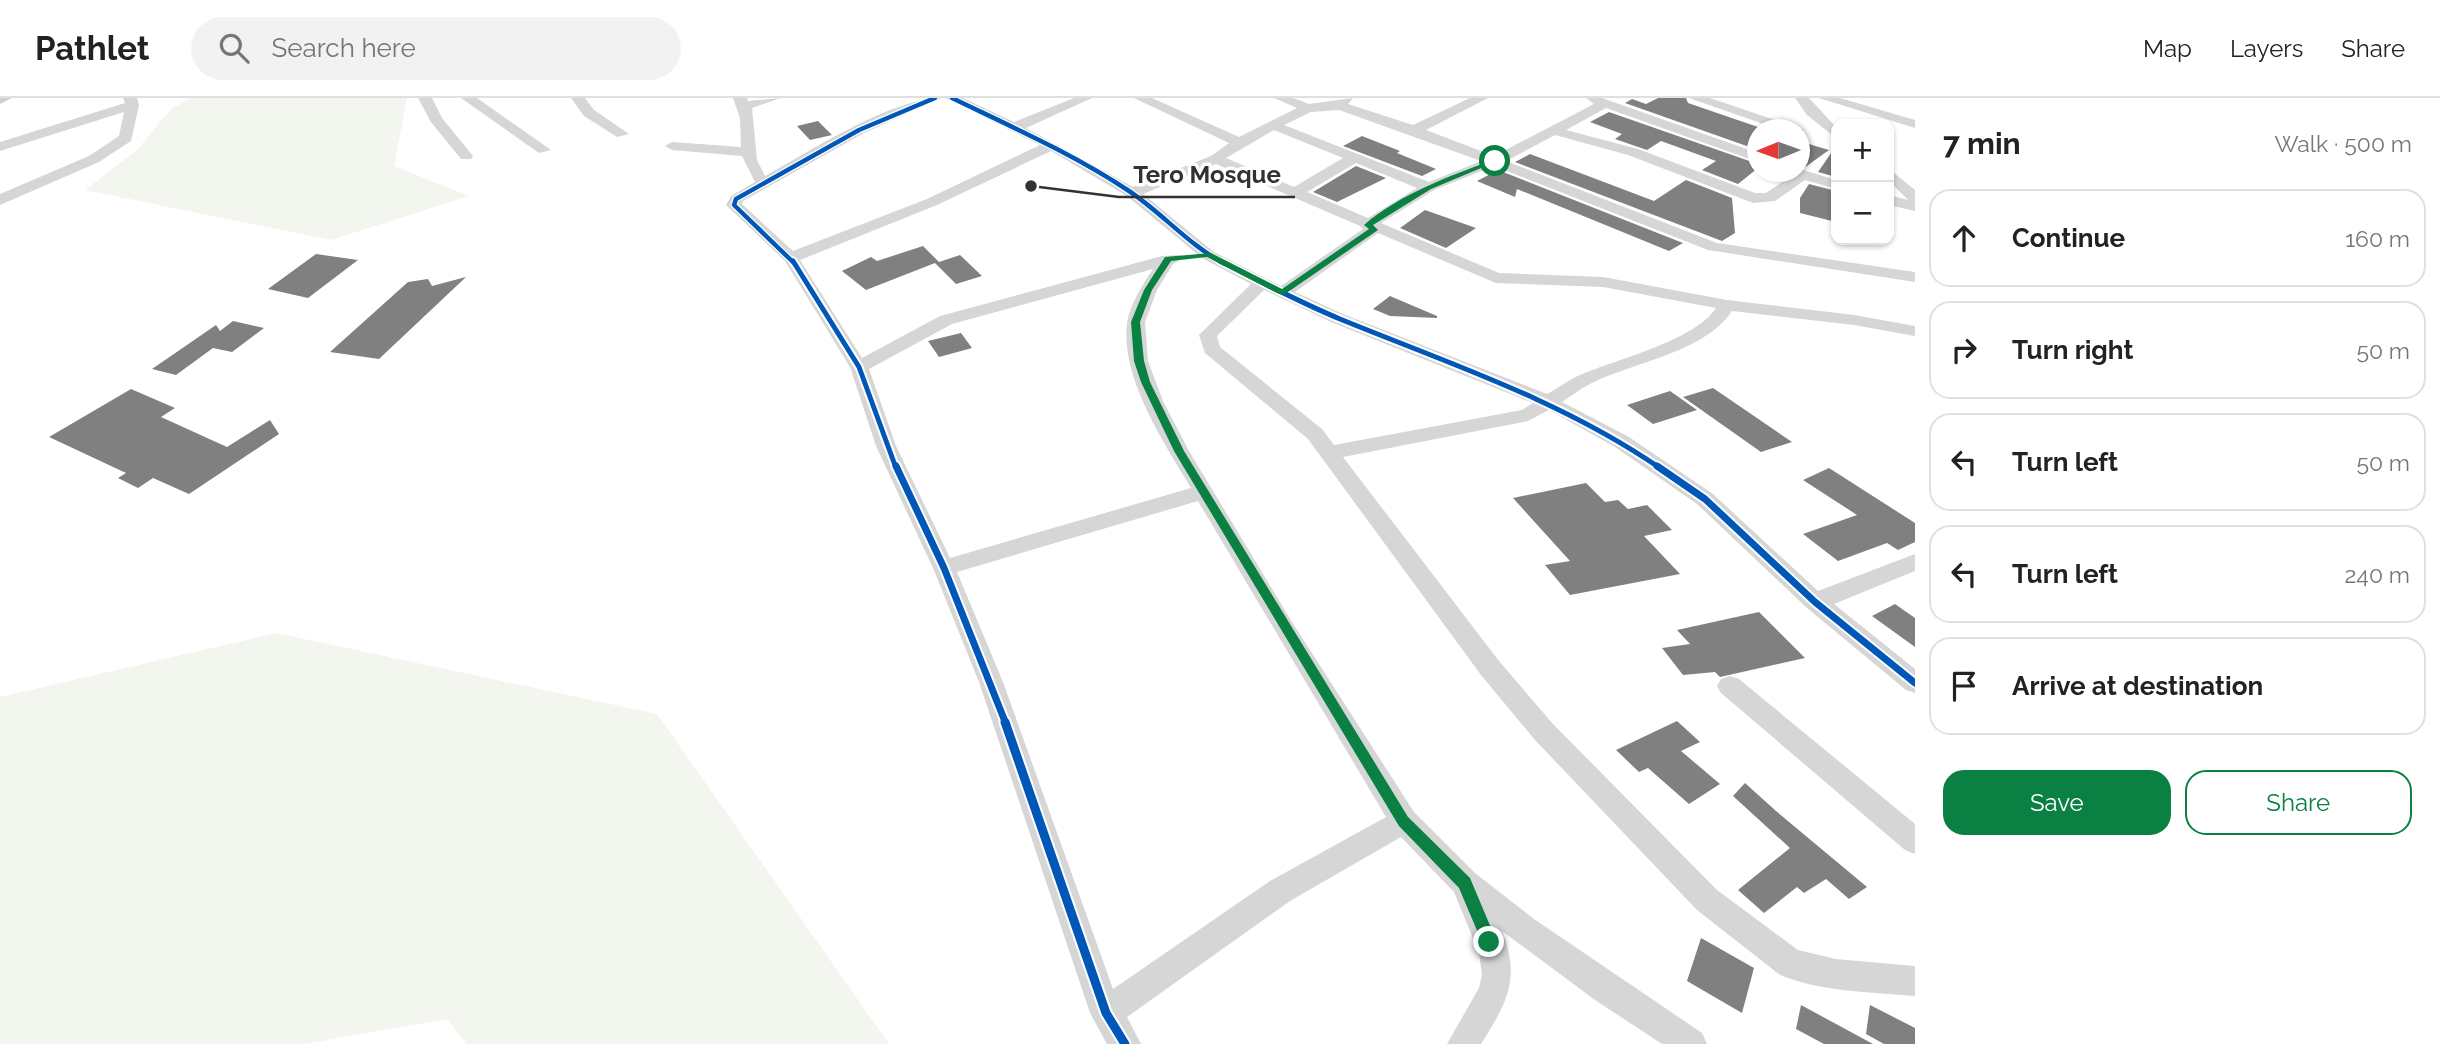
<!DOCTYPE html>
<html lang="en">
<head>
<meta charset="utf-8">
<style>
  :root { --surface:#fff; --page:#f2f2f2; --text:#222; --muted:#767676; --line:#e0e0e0; --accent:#0b8043 }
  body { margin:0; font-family:Raleway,sans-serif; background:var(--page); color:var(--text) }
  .controls { position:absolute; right:21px; top:21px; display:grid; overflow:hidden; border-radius:14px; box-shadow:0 2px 5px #0004 }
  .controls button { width:63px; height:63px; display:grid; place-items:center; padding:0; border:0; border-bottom:2px solid var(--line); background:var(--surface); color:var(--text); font:35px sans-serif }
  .compass { position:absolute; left:1747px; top:21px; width:63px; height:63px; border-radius:50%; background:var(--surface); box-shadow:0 2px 5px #0004; rotate:269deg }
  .stop { position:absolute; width:21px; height:21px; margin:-16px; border:5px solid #0b8043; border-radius:50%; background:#fff }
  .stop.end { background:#0b8043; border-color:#fff; box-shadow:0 2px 7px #0008 }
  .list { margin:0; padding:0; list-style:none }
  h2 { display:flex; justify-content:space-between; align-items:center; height:91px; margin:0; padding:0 28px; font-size:30px }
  h2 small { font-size:23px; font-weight:400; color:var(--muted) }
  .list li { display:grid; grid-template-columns:46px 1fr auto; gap:21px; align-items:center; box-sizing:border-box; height:98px; margin:0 14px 14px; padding:0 14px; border:2px solid var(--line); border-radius:21px }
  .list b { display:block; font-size:26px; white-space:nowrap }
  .list em { font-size:23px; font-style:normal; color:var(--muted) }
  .actions { display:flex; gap:14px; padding:21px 28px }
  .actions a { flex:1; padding:16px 0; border:2px solid var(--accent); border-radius:21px; text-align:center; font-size:24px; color:var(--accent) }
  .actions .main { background:var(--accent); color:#fff }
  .icon { flex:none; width:38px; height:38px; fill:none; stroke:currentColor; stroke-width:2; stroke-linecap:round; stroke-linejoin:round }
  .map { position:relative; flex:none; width:1915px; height:946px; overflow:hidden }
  header { display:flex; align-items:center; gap:42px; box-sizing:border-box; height:98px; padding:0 35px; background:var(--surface); border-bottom:2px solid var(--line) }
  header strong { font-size:33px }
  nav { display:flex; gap:38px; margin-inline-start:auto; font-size:24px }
  .search { width:490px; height:63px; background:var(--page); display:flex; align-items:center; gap:18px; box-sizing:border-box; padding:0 24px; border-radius:38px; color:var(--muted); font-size:26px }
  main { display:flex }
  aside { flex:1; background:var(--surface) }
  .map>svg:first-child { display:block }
  .green { fill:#f2f6ee }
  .building { fill:#808080 }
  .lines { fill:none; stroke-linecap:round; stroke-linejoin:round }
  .minor { fill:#d6d6d6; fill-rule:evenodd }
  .secondary { fill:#cfcfcf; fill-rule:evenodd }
  .cycleway-far3-casing { stroke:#fff; stroke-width:7 }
  .cycleway-far2-casing { stroke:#fff; stroke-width:9 }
  .cycleway-far1-casing { stroke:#fff; stroke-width:11 }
  .cycleway-casing { stroke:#fff; stroke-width:13 }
  .cycleway-far3 { stroke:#0057b8; stroke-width:4.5 }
  .cycleway-far2 { stroke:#0057b8; stroke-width:5 }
  .cycleway-far1 { stroke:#0057b8; stroke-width:7 }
  .cycleway { stroke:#0057b8; stroke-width:9 }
  .route { fill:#0b8043 }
  .leader { fill:none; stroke:#323232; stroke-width:2.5 }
  .callout-dot { fill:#323232; stroke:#fff; stroke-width:2.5 }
  .callout-label { font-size:24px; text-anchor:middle; font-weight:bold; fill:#323232; stroke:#fff; stroke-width:7; stroke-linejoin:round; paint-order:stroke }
</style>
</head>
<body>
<header>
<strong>Pathlet</strong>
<div class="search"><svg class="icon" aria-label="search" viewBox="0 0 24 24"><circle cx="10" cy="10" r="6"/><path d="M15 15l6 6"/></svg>Search here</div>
<nav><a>Map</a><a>Layers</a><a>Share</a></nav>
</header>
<main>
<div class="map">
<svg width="1915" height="946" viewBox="0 0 1915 946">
  <rect width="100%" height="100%" fill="#fff"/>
  <path class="green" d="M191,0H407L394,68L469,98L331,142L85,92L136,53L171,11Z
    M276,535L657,616L889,946H467L447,921L304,946H0V599Z"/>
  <path class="building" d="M1658,0H1686L1688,5L1758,29V52L1625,5L1632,1L1646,6Z
    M1609,14L1758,66V70L1738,86L1702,72L1716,63L1661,43L1647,52L1615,41L1622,36L1590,24Z
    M818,23L832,37L810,42L797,28Z
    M1362,38L1400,53L1397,55L1436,71L1422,78L1343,48Z
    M1800,42L1812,47L1829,52L1804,70L1800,69Z
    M1836,48V79L1818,74Z
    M1530,56L1654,103L1686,82L1732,100L1735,135L1722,143L1515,64Z
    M1356,68L1386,80L1337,104L1313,94Z
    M1498,72L1683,145L1669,153L1517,91L1515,99L1477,83Z
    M1809,86L1836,93V124L1800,115V100Z
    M1425,112L1476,130L1446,150L1400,130Z
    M923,148L939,164L960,157L982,178L956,186L935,165L866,192L842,173L871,159L877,163Z
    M316,156L358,162L308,200L268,191Z
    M466,179L379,261L330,254L408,184L428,181L432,188Z
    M1390,198L1437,218V220L1390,218L1373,211Z
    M233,223L264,230L232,254L213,250L176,277L152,271L216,227L220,233Z
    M961,235L972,250L939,259L928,243Z
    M1713,290L1792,344L1761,354L1683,299Z
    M131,291L175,310L161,319L227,349L270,322L279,336L189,396L153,380L138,390L118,380L126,375L49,339Z
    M1670,293L1697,312L1653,326L1627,307Z
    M1829,370L1915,425V444L1898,452L1887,445L1838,463L1803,436L1857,417L1803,382Z
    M1586,385L1605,404L1618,402L1628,411L1647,407L1672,432L1644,438L1680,476L1570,497L1545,467L1570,463L1513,400Z
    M1895,506L1915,520V549L1872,518Z
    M1759,514L1805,560L1720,579L1715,574L1683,577L1662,550L1690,546L1677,532Z
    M1677,623L1700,644L1681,653L1720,686L1689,706L1648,670L1639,674L1616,652Z
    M1745,685L1776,713L1867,789L1849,801L1826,781L1804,795L1797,789L1764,815L1738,792L1790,750L1733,698Z
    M1701,840L1754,870L1742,915L1687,883Z
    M1801,907L1873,946H1824L1796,931Z
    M1870,907L1915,930V946H1884L1866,936Z"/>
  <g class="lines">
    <path class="minor" d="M123,0H137L139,7L131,43L99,64L0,107V96L89,58L119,38L124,14L0,53V44L125,5Z
      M418,0H432L442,20L473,58L471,61H461L431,24Z
      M461,0H477L551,52L539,55Z
      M571,0H585L594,12L629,36L617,39L584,18Z
      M733,0H747L748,3L781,0L752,10L757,62L765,78C811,53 891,0 942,0L864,35L743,103L742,106L793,153L927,101L1040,47L945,0H963L1014,24L1074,0H1092L1026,30L1133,89L1211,58L1229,45L1134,0H1152L1239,39L1297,10L1274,0H1293L1309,6L1353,0L1348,6L1413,27L1470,0H1488L1426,32L1494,58L1594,6L1586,0H1602L1758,55V64L1606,10L1566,32L1638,51L1755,95H1766L1791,78L1788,74H1800V71L1836,82V91L1805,82L1775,103L1753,105L1628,57L1555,37L1506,63L1717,145L1915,174V184L1708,152L1494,68L1434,92L1381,125L1499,175L1603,179L1727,202L1854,217L1915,228V238L1854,227L1732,213C1704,255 1633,264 1590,286C1580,291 1571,298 1562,304L1629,339L1713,396L1818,493L1915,456V473L1834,506L1915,571V595L1906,592L1807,510L1697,406L1615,349L1549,312L1528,323L1343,359L1499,563L1553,626L1717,792L1798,852L1836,861L1915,868V898C1870,894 1822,894 1780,877L1697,812L1535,642L1481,577L1308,341L1205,255L1199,237L1251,186L1202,160L1127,98L1051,53L937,107L800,162L862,260L940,218L1162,158L1181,157L1183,160L1173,166L1157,192L1145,224L1148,263L1163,303L1189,353L1292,524L1414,714L1475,775L1534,821L1702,935L1707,946H1662L1595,902L1502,833C1521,880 1507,905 1481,946H1447L1479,890L1482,877L1479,855L1454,794L1401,739L1290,803L1127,919L1141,946H1107L1090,915L979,584L933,470L876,348L850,269L785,163L726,107L731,98L755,84L742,58L672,52L665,48L672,44L741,49L740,20ZM1339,12L1481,63L1429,84L1284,27L1311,14ZM1274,32L1343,60L1294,89L1226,60ZM1356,65L1417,90L1368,120L1307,94ZM1216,66L1360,128L1363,131L1281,188L1214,154L1143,96ZM1378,135L1496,185L1603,189L1716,210C1694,243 1617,261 1580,277C1568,282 1558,290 1547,296L1343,216L1295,194ZM1153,171C1143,186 1130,206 1127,225C1120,279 1164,345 1191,390L950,460L896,348L869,271L952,226ZM1264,192L1331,224L1533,305L1522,312L1334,347L1322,331L1220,249L1217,238ZM1198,403L1386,719L1270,783L1113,891L1003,584L957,474Z
      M1689,0H1710L1804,32L1800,36V32H1781Z
      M1795,0H1809L1836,29V40L1807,17Z
      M1819,0H1840L1915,22V30Z
      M1889,71L1915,92V113L1889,107V97L1908,102L1889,83Z
      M1730,578L1739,581L1915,726V756L1905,752L1721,595L1717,588L1721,581Z"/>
    <path class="secondary" d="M0,0H12L0,6Z"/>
    <g class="cycleway-far3-casing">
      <path id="cycleway-far3" d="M952,0C1012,29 1073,56 1129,93C1162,115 1188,146 1223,165
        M794,165L734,107L736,101L859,32L935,0"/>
    </g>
    <g class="cycleway-far2-casing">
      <path id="cycleway-far2" d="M793,163L859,269L896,370
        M1220,163C1259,183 1299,204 1340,221C1450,266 1561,302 1660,370"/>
    </g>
    <g class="cycleway-far1-casing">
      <path id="cycleway-far1" d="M896,368L944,470L1006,626
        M1657,368L1705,401L1815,504L1915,585"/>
    </g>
    <g class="cycleway-casing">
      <path id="cycleway" d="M1005,624L1106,915L1125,946"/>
    </g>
    <use href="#cycleway-far3" class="cycleway-far3"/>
    <use href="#cycleway-far2" class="cycleway-far2"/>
    <use href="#cycleway-far1" class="cycleway-far1"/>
    <use href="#cycleway" class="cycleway"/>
  </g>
  <path class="route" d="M1492,62L1498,63L1431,91L1373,127L1378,132L1285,196H1279L1207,159L1171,163L1152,192L1140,224L1144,263L1150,284L1184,353L1408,719L1470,780L1497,844L1489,851L1484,849L1459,790L1399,728L1174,353L1141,284L1134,263L1131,224L1144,192L1165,159L1211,155L1282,191L1369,131L1364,127C1400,96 1448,79 1492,62Z"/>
  <path class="leader" d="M1031 88L1119 99H1295"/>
  <circle class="callout-dot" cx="1031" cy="88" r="7"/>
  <g class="callout-label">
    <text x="1207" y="85">Tero Mosque</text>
  </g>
</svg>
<div class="controls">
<button>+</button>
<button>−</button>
</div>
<svg class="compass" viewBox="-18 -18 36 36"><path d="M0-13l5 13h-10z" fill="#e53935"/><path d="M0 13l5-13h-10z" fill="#767676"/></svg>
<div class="stop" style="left:1495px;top:63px"></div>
<div class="stop end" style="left:1489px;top:844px"></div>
</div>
<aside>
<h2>7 min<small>Walk · 500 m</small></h2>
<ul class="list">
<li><svg class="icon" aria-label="ahead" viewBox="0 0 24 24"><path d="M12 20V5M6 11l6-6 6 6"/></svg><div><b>Continue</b></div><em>160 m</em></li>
<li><svg class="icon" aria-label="right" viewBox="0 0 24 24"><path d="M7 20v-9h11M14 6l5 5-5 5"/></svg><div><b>Turn right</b></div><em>50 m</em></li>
<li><svg class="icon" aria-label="left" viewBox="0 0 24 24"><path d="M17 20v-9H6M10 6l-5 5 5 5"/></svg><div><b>Turn left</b></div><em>50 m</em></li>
<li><svg class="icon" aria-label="left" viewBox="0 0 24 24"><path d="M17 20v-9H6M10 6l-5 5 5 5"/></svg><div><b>Turn left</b></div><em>240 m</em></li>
<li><svg class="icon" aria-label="arrive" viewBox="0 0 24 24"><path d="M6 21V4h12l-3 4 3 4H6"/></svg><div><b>Arrive at destination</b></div></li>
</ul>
<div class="actions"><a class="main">Save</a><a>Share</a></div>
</aside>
</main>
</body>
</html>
